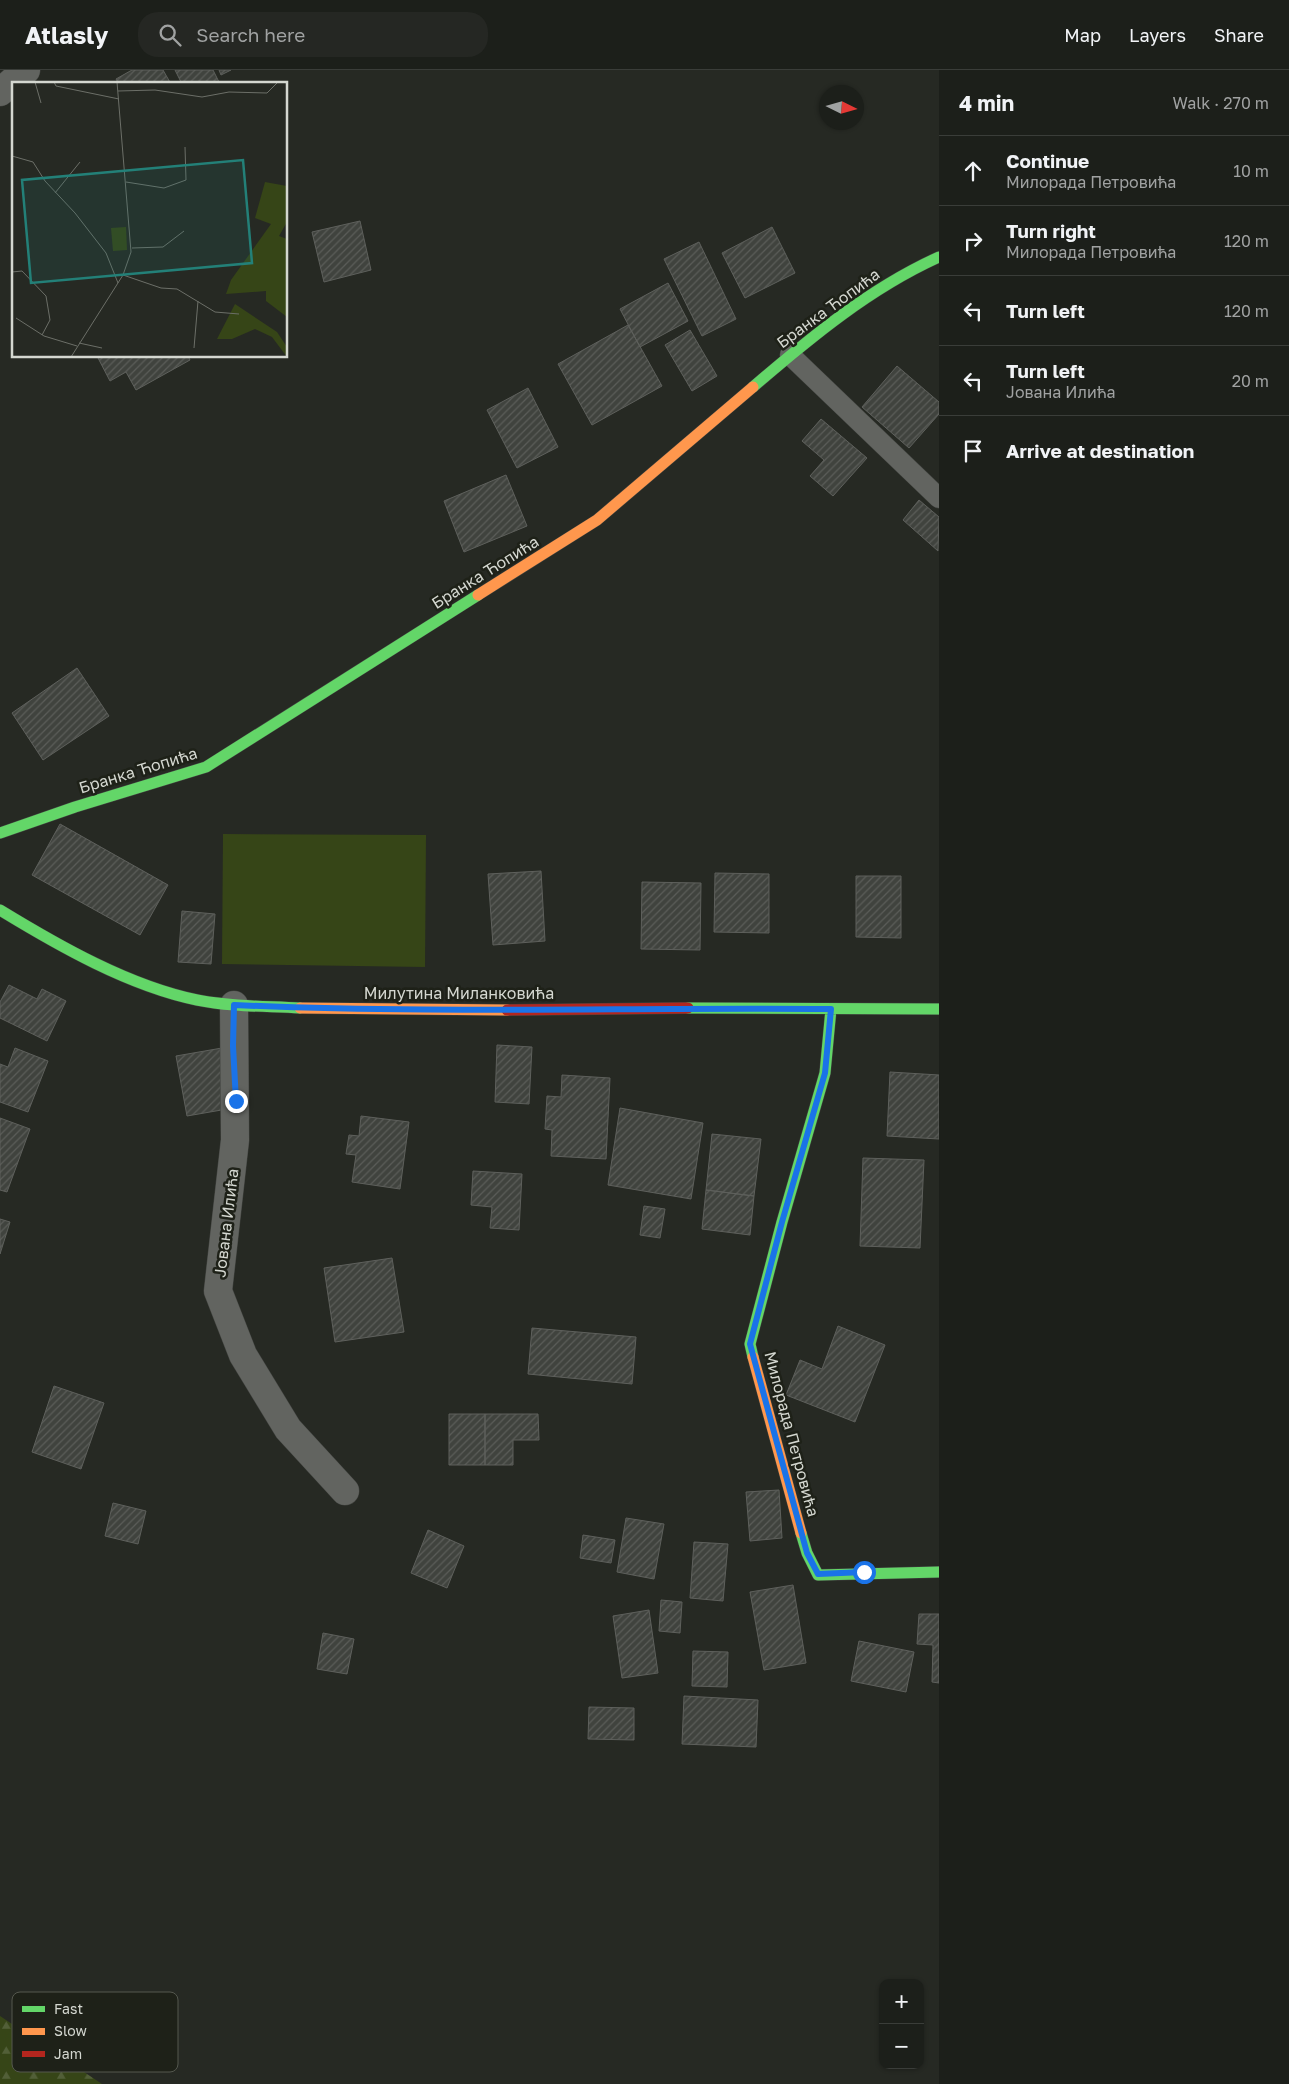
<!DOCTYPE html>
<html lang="en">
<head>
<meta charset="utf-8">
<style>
  :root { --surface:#1c1f1a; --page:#252723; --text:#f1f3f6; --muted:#a0a2a2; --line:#3a3d39 }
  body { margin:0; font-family:"Golos Text",sans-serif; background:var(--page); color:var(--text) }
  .controls { position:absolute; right:15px; bottom:15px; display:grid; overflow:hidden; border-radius:10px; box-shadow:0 1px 4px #0004 }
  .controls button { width:45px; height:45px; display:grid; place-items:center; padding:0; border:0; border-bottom:1px solid var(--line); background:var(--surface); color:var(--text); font:25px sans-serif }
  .compass { position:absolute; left:819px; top:15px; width:45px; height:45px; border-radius:50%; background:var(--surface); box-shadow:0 1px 4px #0004; rotate:95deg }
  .stop { position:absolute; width:15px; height:15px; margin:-11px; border:4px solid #1a73e8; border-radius:50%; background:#fff }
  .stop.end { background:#1a73e8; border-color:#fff; box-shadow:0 1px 5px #0008 }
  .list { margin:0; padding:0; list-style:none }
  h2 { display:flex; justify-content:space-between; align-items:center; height:65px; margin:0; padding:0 20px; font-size:21px }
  h2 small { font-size:16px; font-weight:400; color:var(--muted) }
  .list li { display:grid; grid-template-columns:32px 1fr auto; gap:15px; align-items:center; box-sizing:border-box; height:70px; padding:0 20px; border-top:1px solid var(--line) }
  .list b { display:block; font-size:19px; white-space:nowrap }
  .list p { margin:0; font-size:16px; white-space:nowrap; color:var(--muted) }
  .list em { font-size:16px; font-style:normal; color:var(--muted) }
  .icon { flex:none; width:28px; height:28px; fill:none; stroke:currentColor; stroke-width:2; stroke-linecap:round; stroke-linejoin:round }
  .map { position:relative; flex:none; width:939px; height:2014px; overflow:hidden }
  header { display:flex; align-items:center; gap:30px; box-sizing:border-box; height:70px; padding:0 25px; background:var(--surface); border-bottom:1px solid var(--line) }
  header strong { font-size:24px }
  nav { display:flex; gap:28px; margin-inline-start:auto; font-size:18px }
  .search { width:350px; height:45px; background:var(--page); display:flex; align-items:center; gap:12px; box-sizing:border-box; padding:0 18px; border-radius:20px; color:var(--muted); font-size:19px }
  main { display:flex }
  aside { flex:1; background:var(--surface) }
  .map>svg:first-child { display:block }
  .forest { fill:url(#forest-firs) }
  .pitch { fill:#364517 }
  .building { fill:url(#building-hatch); stroke:#5e605c }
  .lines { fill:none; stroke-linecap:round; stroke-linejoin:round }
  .lane-casing { stroke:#424440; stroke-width:21 }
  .street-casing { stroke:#424440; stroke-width:29 }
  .fast-casing { stroke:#424440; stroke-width:12 }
  .slow-casing { stroke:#424440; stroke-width:12 }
  .jam-casing { stroke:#424440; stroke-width:12 }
  .lane { stroke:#626460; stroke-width:20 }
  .street { stroke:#626460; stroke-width:28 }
  .fast { stroke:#63d668; stroke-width:11 }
  .slow { stroke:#ff974d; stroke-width:11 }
  .jam { stroke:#b3261e; stroke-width:11 }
  .route { stroke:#1a73e8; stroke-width:6 }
  .labels { text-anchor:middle; stroke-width:5; stroke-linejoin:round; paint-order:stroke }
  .street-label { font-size:16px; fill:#d4d7d0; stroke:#1e2118 }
  .inset-road { fill:none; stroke:#6c6f68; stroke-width:1 }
  .view { fill:#238078; fill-opacity:0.15; stroke:#238078; stroke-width:2.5 }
  .inset-edge { fill:none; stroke:#d4d7d0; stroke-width:2.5 }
  .key { fill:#1e2118; stroke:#55584f; stroke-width:1 }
  .key-label { font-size:14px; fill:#d4d7d0 }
</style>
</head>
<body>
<header>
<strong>Atlasly</strong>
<div class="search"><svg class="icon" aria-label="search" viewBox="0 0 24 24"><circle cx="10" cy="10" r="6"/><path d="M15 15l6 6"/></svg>Search here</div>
<nav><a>Map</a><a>Layers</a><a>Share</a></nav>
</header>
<main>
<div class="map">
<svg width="939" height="2014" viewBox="0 0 939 2014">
  <defs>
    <pattern id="forest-firs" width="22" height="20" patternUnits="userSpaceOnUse" patternTransform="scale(1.25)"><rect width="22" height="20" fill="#364517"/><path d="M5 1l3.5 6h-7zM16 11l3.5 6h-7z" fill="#525f38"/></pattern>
    <pattern id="building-hatch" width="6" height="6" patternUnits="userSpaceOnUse" patternTransform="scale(1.25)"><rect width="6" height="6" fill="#40433e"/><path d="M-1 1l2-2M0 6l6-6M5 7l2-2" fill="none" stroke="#5b5d59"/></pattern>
  </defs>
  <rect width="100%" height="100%" fill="#262923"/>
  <path class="forest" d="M0,1946L102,2014H0Z"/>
  <path class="pitch" d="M223,764L426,765L425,897L222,894Z"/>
  <path class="building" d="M132,0H163L171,14H119L116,9Z
    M175,0H213L220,14H182Z
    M219,0H231L221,5Z
    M360,151L371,200L324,212L312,162Z
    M772,157L795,203L745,228L722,183Z
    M699,172L736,249L702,266L664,189Z
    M668,213L688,251L640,277L620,239Z
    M628,255L662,316L592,355L558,294Z
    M690,260L717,306L692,321L665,275Z
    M97,286H188L190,290L136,320L126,302L110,311Z
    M897,296L939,332V344L909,378L862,337Z
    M528,318L558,377L517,398L487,340Z
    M821,349L867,388L833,426L810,406L824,390L802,371Z
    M506,405L527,456L464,482L444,431Z
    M919,430L939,447L938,481L903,450Z
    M77,598L109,646L43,690L12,643Z
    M60,754L168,815L140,865L32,805Z
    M541,801L545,871L493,875L488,804Z
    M715,803L769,804V863L714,862Z
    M856,806H901V868L856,867Z
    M642,812L701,813L700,880L641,879Z
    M182,841L215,844L211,894L178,892Z
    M9,915L37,929L42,919L66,931L47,971L0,948V932Z
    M497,975L532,977L529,1034L495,1032Z
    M15,978L48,991L28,1042L0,1032V994L8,997Z
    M222,978L233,1038L187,1046L176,986Z
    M890,1002L939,1005V1069L887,1066Z
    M562,1005L610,1008L606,1089L551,1086L552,1060L545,1059L547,1026L561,1027Z
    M620,1038L703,1053L691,1129L608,1115Z
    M361,1046L409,1052L400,1119L352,1112L356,1085L346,1084L349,1065L359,1066Z
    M0,1048L30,1059L7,1122L0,1120Z
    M712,1064L761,1069L754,1126L706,1120Z
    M863,1088L924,1090L920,1178L860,1176Z
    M473,1101L522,1104L519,1160L490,1158L492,1137L471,1135Z
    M706,1120L754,1126L750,1165L702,1159Z
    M644,1136L665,1139L660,1168L640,1165Z
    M0,1149L10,1152L0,1184Z
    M392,1188L404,1262L335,1272L324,1198Z
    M838,1256L885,1275L855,1352L786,1325L800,1290L822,1299Z
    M532,1258L636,1267L632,1314L528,1304Z
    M54,1316L104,1333L81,1399L32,1382Z
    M449,1344H485V1395H449Z
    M485,1344H538L539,1370H513V1395H485Z
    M779,1420L782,1468L750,1471L746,1422Z
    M113,1433L146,1441L138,1474L105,1466Z
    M626,1448L664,1454L654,1509L617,1502Z
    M428,1460L464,1476L447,1518L411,1503Z
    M583,1465L615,1470L611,1493L580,1488Z
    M694,1472L728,1474L723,1531L690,1528Z
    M793,1515L806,1593L764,1600L750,1522Z
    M661,1530L682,1532L680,1563L659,1561Z
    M649,1540L658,1603L622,1608L613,1546Z
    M919,1544H939V1613L932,1612L933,1575L917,1574Z
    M323,1563L354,1569L347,1604L317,1599Z
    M859,1571L914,1582L906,1622L851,1611Z
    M693,1581L728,1582L727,1617L692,1616Z
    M684,1626L758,1630L756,1677L682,1674Z
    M589,1637L634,1638V1670L588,1669Z"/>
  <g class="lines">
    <g class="lane-casing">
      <path id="lane" d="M790,285L939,428"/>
    </g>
    <g class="street-casing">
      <path id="street" d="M0,22L26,0
        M234,935L235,1070L218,1221L243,1285L288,1359L345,1421"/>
    </g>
    <g class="fast-casing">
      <path id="fast" d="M753,317C810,268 870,218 939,187
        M0,763L75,737L206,697L478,525
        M0,840C59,876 129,916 197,930C231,937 266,936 300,938
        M688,938L939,939
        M753,1287L750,1274L782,1152L825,1003L831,939
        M801,1463L807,1483L818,1505L939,1502"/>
    </g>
    <g class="slow-casing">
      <path id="slow" d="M478,525L597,450L753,317
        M300,938L507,940
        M753,1287L801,1463"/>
    </g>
    <g class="jam-casing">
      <path id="jam" d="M507,940L688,938"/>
    </g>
    <use href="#lane" class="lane"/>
    <use href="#street" class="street"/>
    <use href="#fast" class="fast"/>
    <use href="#slow" class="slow"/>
    <use href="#jam" class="jam"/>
  </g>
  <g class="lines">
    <path class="route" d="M236,1031L233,976L234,935C433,944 632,937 831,939L825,1003L782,1152L750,1274L807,1483L818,1504L864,1502"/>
  </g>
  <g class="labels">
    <g class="street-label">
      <text transform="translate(828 238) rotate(-36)" y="6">Бранка Ћопића</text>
      <text transform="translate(485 502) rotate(-32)" y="6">Бранка Ћопића</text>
      <text transform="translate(138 700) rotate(-17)" y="6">Бранка Ћопића</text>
      <text x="459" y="929">Милутина Миланковића</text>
      <text transform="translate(226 1153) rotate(-83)" y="6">Јована Илића</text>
      <text transform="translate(792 1364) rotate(75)" y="6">Милорада Петровића</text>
    </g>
  </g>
  <g transform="translate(12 12)">
    <rect width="275" height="275" fill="#262923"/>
    <path d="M253,100L275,104V140L267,154L275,157V235L254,219V209L214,212L219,198L259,142L243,136ZM223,222L265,250L275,265V275L260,255L243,247L220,257H205Z" fill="#364517"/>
    <path d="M114,145L115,168L101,169L99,146Z" fill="#364517"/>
    <path class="inset-road" d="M23,0L29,21M42,0L44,4L107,17M106,9L143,8L190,15L217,10L255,11L266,0M0,74L21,80L33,99L63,131L94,171L106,201M114,100L152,106L174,98L173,65M43,111L68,80M120,166L151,165L172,149M0,190L10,189L34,214L38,238L30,253M111,193L149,206L165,207L203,230L227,232M4,236L32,254L65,264M67,261L90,266M182,266L186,219M59,275L111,193L119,170L105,0"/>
    <path class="view" d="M231,78L240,181L19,201L10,98Z"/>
    <rect width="275" height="275" class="inset-edge"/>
  </g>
  <rect x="12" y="1922" width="166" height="80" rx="8" class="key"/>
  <rect x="22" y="1936" width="23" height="6" fill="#63d668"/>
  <rect x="22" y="1958" width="23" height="7" fill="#ff974d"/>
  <rect x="22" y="1981" width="23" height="6" fill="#b3261e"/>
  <g class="key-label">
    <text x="54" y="1944">Fast</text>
    <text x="54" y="1966">Slow</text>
    <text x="54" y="1989">Jam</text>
  </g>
</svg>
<div class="controls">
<button>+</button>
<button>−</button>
</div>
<svg class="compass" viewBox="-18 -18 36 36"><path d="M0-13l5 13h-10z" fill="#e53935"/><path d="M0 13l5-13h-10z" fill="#a0a2a2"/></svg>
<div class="stop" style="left:864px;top:1502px"></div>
<div class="stop end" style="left:236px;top:1031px"></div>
</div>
<aside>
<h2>4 min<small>Walk · 270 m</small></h2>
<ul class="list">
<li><svg class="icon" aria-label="ahead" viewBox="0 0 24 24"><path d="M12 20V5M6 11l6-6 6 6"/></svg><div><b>Continue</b><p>Милорада Петровића</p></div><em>10 m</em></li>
<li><svg class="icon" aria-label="right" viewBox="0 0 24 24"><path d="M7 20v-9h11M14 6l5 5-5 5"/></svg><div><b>Turn right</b><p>Милорада Петровића</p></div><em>120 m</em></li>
<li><svg class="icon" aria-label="left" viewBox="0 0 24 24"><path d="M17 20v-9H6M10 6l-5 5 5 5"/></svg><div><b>Turn left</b></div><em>120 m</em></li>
<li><svg class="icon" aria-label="left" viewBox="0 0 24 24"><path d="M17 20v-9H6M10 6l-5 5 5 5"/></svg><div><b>Turn left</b><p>Јована Илића</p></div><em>20 m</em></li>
<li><svg class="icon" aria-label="arrive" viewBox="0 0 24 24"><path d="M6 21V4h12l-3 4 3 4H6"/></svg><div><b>Arrive at destination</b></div></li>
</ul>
</aside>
</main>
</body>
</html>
